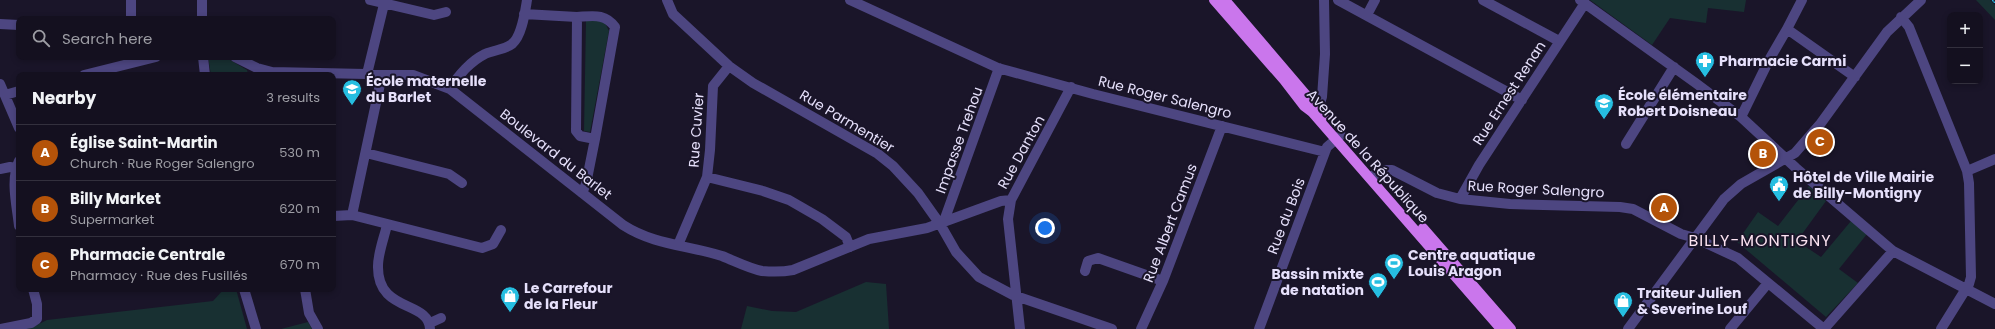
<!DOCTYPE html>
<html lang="en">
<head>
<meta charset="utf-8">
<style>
  :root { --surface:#14101f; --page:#1d1928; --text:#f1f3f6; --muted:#9d9da4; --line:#33303d; --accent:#b45309 }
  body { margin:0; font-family:Poppins,sans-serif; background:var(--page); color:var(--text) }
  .controls { position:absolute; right:12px; top:12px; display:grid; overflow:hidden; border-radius:8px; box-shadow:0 2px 6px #0003 }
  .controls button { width:36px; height:36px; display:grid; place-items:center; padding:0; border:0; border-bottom:1px solid var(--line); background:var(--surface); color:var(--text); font:20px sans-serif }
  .you { position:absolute; left:1045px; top:228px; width:14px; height:14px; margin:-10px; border:3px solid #fff; border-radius:50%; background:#1a73e8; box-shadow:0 0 0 6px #1a73e833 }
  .badge { display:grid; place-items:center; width:26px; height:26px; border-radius:50%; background:var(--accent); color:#fff; font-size:13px; font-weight:700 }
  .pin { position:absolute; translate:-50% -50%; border:2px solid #fff; box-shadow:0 1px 4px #0006 }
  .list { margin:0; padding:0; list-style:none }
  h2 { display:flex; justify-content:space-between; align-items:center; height:52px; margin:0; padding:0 16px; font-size:17px }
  h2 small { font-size:13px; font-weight:400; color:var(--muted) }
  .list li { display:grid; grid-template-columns:26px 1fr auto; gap:12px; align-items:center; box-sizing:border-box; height:56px; padding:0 16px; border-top:1px solid var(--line) }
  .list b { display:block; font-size:15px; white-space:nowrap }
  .list p { margin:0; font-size:13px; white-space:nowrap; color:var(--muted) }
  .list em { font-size:13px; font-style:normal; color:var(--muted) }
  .icon { flex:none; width:22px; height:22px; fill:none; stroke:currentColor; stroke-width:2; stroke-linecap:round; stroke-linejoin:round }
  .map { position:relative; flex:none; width:1995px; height:329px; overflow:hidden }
  .search { position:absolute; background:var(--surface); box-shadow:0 2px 6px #0003; left:16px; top:16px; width:320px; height:44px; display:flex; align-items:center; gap:10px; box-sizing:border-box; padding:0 14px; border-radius:8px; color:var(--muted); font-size:15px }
  .panel { position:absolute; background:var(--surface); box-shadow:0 2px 6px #0003; left:16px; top:72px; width:320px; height:220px; border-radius:8px }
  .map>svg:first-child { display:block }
  .green { fill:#183032 }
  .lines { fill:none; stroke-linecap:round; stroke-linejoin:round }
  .minor { stroke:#4d4681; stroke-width:10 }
  .major { stroke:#ca76ec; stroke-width:10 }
  .rail-casing { stroke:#26bee1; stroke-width:4 }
  .rail { stroke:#1a1529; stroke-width:2.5; stroke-dasharray:8; stroke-linecap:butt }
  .labels { text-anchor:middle; stroke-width:4; stroke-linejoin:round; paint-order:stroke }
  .poi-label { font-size:14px; font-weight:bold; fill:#e6e0fb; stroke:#1a1529; text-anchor:start }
  .street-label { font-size:14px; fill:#e6e0fb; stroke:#1a1529 }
  .quarter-label { font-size:16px; letter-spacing:1px; fill:#fbe2f0; stroke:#1a1529 }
</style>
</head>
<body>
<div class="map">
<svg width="1995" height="329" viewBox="0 0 1995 329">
  <rect width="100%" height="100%" fill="#1a1529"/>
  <path class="green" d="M1590,0H1746L1744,12L1708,8L1706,23L1670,18L1652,45Z
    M1976,0H1990L1995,5V20Z
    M586,21H604L609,31L590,132L584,131Z
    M208,57H225L247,70L248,74L211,75Z
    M1809,186L1826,201L1797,241L1821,257L1851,221L1867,234L1839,269L1858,283L1826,317L1737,242L1758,212L1778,226Z
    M866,282L886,284L889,329H741L747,306L772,311L796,312Z
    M224,289H236L247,329H17L35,326L47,320L213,301Z
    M308,322L312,329H281Z"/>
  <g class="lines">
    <path class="minor" d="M131,0V19
      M202,0V19
      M370,0L434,15L446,12
      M667,0L673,14L729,66L753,83L878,154L893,166L918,193L940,224L956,252L979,277L1013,295L1112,329
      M850,0L998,68L1093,94L1325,152
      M1338,0L1522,100
      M1483,0L1559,41
      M1580,0L1697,84L1741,117L1796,168L1893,251L1995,304
      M524,14L577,17L576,131L580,136L595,139L615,27C605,13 593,16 577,17
      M1367,15L1375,0
      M1901,17L1909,27L1967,171L1969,183L1971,277L1969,284L1941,329
      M0,24L19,25
      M1787,29L1802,0
      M203,57L205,75
      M235,57L257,68L272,72L413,75L450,89L623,225C654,245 687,245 722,256C735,261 748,268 762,271C773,272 783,272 793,270L869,239L927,228L1001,201L1011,200
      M367,74L385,0
      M84,75L156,57
      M0,84L19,128
      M450,89C458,75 471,61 485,54C494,50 504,50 512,44C522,36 525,12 527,0
      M5,95L19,91
      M1312,112L1320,103L1322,97L1325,54L1324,0
      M1741,117L1769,60L1787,29L1855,77
      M1626,144L1674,67
      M366,153L449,174L462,183
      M19,161C10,180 17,206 19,226
      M0,169L10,167L16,168
      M1967,171L1995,159
      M707,177L763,191L789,200L822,219L846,237L850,247
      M1369,177L1386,170H1392L1437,193L1460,199L1510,204L1620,207L1633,209L1681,234L1695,238L1738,258L1824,329
      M582,193L586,184L595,139
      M1460,199L1479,165L1585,3
      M352,215L382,75
      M333,216L352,215L482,248L493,244L501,230
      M944,221L999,68
      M387,225C384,238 378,253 378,266C377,313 429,300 430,329
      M678,245L707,177L710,150L713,86L729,66
      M1085,271L1088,261L1098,258L1163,281
      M244,289L256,329
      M305,289L309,313L318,329
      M430,323L441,318
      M0,329L31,323L37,319V304L33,289
      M1020,329L1008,219L1011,200L1071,87
      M1141,329L1163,281L1222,126
      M1259,329L1325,152L1327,147L1341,135
      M1628,329L1724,199L1741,184L1795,153L1821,123L1887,32L1921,0
      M1730,329L1768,283
      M1824,329L1893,251"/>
    <path class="major" d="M1214,0L1284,80L1304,106L1312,112L1501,329
      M1225,0L1324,116
      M1423,228L1511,329"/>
    <g class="rail-casing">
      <path id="rail" d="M1994,0L1995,1"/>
    </g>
    <use href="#rail" class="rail"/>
  </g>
  <defs>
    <g id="pharmacy-pin" transform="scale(1)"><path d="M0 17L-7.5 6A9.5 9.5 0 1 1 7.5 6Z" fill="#26bee1" stroke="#1a1529"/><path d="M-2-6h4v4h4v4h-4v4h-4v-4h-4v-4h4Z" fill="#fff"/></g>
    <g id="school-pin" transform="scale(1)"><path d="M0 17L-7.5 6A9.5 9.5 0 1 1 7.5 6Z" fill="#26bee1" stroke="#1a1529"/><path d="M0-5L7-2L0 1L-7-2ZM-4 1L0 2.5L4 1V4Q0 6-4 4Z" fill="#fff"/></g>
    <g id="civic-pin" transform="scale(1)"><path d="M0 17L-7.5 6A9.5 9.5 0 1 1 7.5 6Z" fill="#26bee1" stroke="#1a1529"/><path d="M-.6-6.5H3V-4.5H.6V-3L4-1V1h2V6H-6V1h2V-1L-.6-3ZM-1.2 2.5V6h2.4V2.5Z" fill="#fff"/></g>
    <g id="stadium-pin" transform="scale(1)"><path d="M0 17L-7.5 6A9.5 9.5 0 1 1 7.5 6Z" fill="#26bee1" stroke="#1a1529"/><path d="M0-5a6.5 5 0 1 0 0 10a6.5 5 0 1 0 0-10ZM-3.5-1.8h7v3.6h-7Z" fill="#fff"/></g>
    <g id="shop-pin" transform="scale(1)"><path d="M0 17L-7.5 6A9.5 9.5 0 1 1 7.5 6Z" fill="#26bee1" stroke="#1a1529"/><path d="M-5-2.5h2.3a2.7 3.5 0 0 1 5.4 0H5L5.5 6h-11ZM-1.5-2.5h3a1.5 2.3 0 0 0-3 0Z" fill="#fff"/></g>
  </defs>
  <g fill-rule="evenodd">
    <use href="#pharmacy-pin" x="1705" y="61"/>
    <use href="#school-pin" x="352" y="89"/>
    <use href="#school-pin" x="1604" y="103"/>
    <use href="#civic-pin" x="1779" y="185"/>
    <use href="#stadium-pin" x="1394" y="263"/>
    <use href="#stadium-pin" x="1378" y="282"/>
    <use href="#shop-pin" x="510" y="296"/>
    <use href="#shop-pin" x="1623" y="301"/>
  </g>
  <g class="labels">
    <g class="poi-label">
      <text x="1719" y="66">Pharmacie Carmi</text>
      <text x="366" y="86">École maternelle<tspan x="366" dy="16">du Barlet</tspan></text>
      <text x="1618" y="100">École élémentaire<tspan x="1618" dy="16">Robert Doisneau</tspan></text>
      <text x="1793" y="182">Hôtel de Ville Mairie<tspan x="1793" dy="16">de Billy-Montigny</tspan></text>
      <text x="1408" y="260">Centre aquatique<tspan x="1408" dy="16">Louis Aragon</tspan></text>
      <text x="1364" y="279" text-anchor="end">Bassin mixte<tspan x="1364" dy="16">de natation</tspan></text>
      <text x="524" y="293">Le Carrefour<tspan x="524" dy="16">de la Fleur</tspan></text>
      <text x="1637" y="298">Traiteur Julien<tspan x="1637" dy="16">&amp; Severine Louf</tspan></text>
    </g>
    <g class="street-label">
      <text transform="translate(1509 93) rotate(-57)" y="5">Rue Ernest Renan</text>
      <text transform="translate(1165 97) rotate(14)" y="5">Rue Roger Salengro</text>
      <text transform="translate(847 121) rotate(31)" y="5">Rue Parmentier</text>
      <text transform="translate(696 130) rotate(-86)" y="5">Rue Cuvier</text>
      <text transform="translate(959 140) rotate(-70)" y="5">Impasse Trehou</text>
      <text transform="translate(1021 152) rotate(-61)" y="5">Rue Danton</text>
      <text transform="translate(556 154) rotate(38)" y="5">Boulevard du Barlet</text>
      <text transform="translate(1368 156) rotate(48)" y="5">Avenue de la République</text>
      <text transform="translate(1536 189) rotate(3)" y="5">Rue Roger Salengro</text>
      <text transform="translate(1286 216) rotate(-69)" y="5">Rue du Bois</text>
      <text transform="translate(1170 223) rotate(-69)" y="5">Rue Albert Camus</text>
    </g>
    <g class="quarter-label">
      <text x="1760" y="246">BILLY-MONTIGNY</text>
    </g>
  </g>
</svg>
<div class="controls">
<button>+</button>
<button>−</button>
</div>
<div class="you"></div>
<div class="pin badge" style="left:1664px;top:208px">A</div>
<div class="pin badge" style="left:1763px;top:154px">B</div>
<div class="pin badge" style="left:1820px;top:142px">C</div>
<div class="search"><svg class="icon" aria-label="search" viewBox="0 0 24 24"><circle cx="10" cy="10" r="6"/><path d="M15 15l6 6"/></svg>Search here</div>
<section class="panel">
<h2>Nearby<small>3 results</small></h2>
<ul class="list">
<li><span class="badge">A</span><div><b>Église Saint-Martin</b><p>Church · Rue Roger Salengro</p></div><em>530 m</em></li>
<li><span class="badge">B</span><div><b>Billy Market</b><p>Supermarket</p></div><em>620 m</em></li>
<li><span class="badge">C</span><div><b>Pharmacie Centrale</b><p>Pharmacy · Rue des Fusillés</p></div><em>670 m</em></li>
</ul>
</section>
</div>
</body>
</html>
